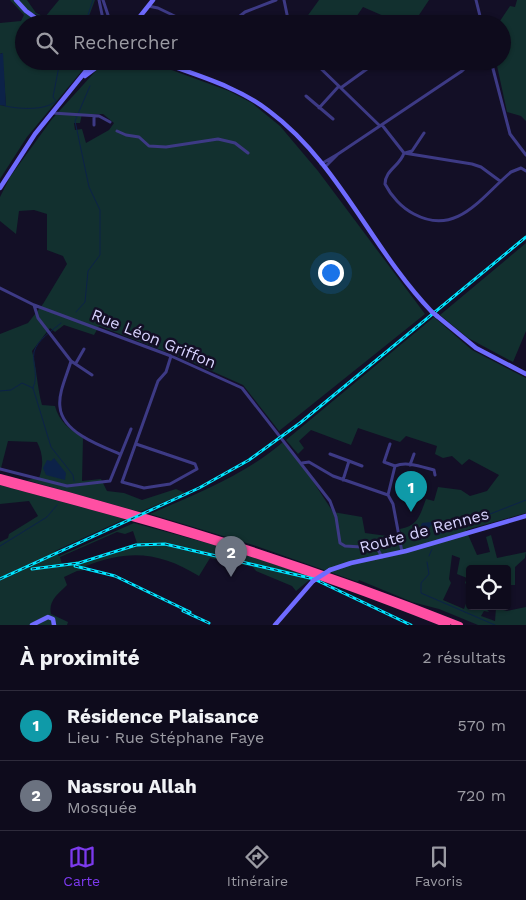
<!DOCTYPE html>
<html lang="fr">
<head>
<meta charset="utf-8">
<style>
  :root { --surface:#0e0b1c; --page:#1c1929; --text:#f1f3f6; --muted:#9b9ba3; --line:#2e2b3b; --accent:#7c3aed }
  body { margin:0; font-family:"Work Sans",sans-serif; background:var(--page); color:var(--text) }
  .controls { position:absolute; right:15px; bottom:15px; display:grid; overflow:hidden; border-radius:5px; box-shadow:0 1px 4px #0004 }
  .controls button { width:45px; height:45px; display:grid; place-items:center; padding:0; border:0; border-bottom:1px solid var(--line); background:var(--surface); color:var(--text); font:25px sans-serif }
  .you { position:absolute; left:330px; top:272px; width:18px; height:18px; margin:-12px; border:4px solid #fff; border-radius:50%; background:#1a73e8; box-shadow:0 0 0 8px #1a73e833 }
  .badge { display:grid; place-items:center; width:32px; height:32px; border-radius:50%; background:var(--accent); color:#fff; font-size:16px; font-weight:700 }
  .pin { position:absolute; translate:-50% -41px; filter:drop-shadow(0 1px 2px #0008) }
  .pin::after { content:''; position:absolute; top:26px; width:18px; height:15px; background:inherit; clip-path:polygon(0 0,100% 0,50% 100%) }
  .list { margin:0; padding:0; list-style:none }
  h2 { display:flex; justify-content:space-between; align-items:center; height:65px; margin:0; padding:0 20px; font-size:21px }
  h2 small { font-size:16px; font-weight:400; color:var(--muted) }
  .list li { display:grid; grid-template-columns:32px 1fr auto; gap:15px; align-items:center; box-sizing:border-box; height:70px; padding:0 20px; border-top:1px solid var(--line) }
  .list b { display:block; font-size:19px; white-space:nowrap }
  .list p { margin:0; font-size:16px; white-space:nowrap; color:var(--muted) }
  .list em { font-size:16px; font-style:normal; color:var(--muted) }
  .icon { flex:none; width:28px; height:28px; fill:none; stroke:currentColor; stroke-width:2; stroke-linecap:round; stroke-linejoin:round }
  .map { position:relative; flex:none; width:526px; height:625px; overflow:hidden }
  .search { position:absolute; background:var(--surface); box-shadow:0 1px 4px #0004; left:15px; right:15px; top:15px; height:55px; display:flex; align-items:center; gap:12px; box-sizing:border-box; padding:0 18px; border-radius:28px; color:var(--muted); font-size:19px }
  .sheet { height:205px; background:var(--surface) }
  nav { display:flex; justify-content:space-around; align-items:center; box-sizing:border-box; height:70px; border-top:1px solid var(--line); background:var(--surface); font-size:14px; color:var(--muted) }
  nav a { display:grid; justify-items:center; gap:2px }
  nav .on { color:var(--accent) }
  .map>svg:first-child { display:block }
  .green { fill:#12302f; fill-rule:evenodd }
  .water { fill:#0c2248 }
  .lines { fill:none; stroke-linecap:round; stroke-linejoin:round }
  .stream { stroke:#0c2248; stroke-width:1 }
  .street { stroke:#3d3a85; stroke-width:3 }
  .secondary { stroke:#6f6bff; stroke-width:4.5 }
  .highway { stroke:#ff4fa3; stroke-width:6 }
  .rail-casing { stroke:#00e5ff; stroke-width:3 }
  .rail { stroke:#130f26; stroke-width:1; stroke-dasharray:4; stroke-linecap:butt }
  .secondary-bridge { stroke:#6f6bff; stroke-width:4.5 }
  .labels { text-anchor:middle; stroke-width:5; stroke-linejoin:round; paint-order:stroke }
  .street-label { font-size:16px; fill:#d9d4ff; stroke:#130f26 }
</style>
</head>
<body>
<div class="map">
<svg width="526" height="625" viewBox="0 0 526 625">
  <rect width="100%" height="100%" fill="#130f26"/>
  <path class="green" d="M10,0H27L36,13L45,17L59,0H95L86,24H54L35,14L31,20L37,24H24V61H90L27,137L0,179V105L6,106L2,53L0,54V23L21,21L24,15Z
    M319,0H429L413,24H402L363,7L354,20V24H317L306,18Z
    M517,0H526V121L521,116L507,112L496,61H502V24H498L510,6L515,7Z
    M127,61H147L229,91L252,103L280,126L318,171L425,314L279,431L243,385L187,360L99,326L94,335L64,325L55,332L50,328L32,351C37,369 37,387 42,405L55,406C59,422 70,429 83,438L82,481L101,479L107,491L124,493L142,500L176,489L185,493L140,512L26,480L39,478C44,466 43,453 37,442L8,441L0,472V334L28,323L43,304L67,264L63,256L47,250V214L34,210L19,211L16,234L0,221V197L10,177L52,119L102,64H123ZM82,114H103L114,123L109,130L86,143L82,129L75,130L74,123H80Z
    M526,243V331L513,362L468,338L440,315Z
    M434,317L472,350L526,378V513L466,530L477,555L490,552L486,537L491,535L497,558L526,552L525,558L515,567V585H507V569H470V587L465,583L467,578L457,574L460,558L452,555L449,579L451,583L443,600L464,609L467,601L470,606H492L490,610L485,607L489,612L484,611L481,616L495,621L496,608L507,611L526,607V625H478L439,609L412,602L359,580L358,582L253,545L150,514C195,494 245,475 283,442L307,472L333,512L362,517L365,533L402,538L400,529C418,526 420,515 426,499L434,501L438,487L461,490L470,496L487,491L499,475L469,459L462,465L452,456L443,458L435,454L437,446L406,436L400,442L358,428L351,445L311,430L299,441L304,448L298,454L286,440Z
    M0,485L125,519L55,551L59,556L134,523L229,549L313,577L296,591L292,586L256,571L253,567L210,558L199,576C160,552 129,549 86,566L85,570L77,571L64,577L67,585C58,594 48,601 51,614L68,622L67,625H0V542L8,538L9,534L38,516L29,501L0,504ZM133,531L137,543L84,560L62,564L60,557L117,532L125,534Z"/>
  <path class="water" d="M3,53L6,106L0,105V54Z
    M54,458L66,473L65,480L46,475L43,468L47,460L51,461Z
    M431,522L433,523L424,534H418L422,523Z"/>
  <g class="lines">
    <path class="stream" d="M85,24L93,0
      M5,106C19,109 45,111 56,101L53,97L60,61
      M76,312L85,302L88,271L100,255V210L89,187L75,121L90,86
      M33,388C39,375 32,364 34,352C37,340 53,330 61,323
      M0,391L11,390L22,383L33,388L51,447L73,475L74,481
      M436,535L526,500
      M0,546L47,517L57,505
      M429,556L432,549
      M427,562L429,574L421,583V593L495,625"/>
    <path class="street" d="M99,0L104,24
      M103,0L111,24
      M284,0L289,24
      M476,0L482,24
      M148,6L158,8L185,21L184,24
      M230,24L245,12L276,0
      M256,61C267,68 275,67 286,61
      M313,61L380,126
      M491,61L510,134L526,155
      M342,87L378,61
      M306,96L333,119
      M319,108L339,86
      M52,113L99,116L110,122
      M94,125V116
      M382,125L404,153C400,166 385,170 385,184C391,196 402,208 414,214C457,237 481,197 511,172L521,168L526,171
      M117,131L126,135L139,137L149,146L166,147L218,139L235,143L248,153
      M404,153L472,164L481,167L500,181
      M405,153L412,151L424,133
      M338,154L462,71L472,61
      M321,164L338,154L325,167
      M0,288L34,305L171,356L242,388L330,501L336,517L340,543L345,546L377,548L382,557
      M34,305L38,318L71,361C67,375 58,393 60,407C62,432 100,446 120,454
      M71,361L92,375
      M76,363L84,349
      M136,444L195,464L197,469L170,484L144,488L122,482L158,381L166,372L171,356
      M390,444L384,462L395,466L388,495L393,504L402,552
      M330,454L349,461
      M302,463L309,462L333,476L388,495
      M410,465L414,454
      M395,466C407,461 422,467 434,470L435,475
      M0,469L67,486L110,481L131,429
      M343,480L349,461L362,466"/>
    <path class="secondary" d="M16,0L26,11L44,24
      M134,24L153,0
      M109,61H117
      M158,61C195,75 237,86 269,111C339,163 372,250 432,312
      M85,76L105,61
      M0,188L35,134L94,61
      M437,316L476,348L526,374
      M330,570L351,563L406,551L526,516
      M32,625L48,617L53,619L54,625
      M275,625L313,581"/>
    <path class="highway" d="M0,477C156,517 310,565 460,625
      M0,482C65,500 129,516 194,536C279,561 364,592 447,625"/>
    <g class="rail-casing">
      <path id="rail" d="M75,566L115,576L190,612
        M32,569L79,563L136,545L165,544L314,579L411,625
        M0,579L199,488L249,460L300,423L526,237
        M183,611L209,623"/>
    </g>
    <use href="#rail" class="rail"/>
    <path class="secondary-bridge" d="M432,312L437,316
      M313,581L330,570"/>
  </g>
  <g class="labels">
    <g class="street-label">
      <text transform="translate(154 338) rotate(22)" y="6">Rue Léon Griffon</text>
      <text transform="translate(424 530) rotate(-15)" y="6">Route de Rennes</text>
    </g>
  </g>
</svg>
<div class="controls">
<button><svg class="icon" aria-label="locate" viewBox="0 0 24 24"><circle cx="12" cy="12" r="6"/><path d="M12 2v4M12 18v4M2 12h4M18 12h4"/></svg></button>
</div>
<div class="you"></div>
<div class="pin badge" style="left:411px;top:512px;background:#0f9aa8">1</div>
<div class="pin badge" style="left:231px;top:577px;background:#6b7280">2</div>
<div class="search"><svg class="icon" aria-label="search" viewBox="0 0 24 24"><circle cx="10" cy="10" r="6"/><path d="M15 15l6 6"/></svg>Rechercher</div>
</div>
<section class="sheet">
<h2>À proximité<small>2 résultats</small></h2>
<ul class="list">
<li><span class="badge" style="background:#0f9aa8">1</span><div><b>Résidence Plaisance</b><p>Lieu · Rue Stéphane Faye</p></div><em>570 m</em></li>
<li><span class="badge" style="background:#6b7280">2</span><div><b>Nassrou Allah</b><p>Mosquée</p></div><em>720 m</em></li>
</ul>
</section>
<nav>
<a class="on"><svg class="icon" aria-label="map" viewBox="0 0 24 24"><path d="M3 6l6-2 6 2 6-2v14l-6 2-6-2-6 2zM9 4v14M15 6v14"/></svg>Carte</a>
<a><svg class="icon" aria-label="directions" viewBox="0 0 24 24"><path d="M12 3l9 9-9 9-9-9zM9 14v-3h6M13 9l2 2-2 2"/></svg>Itinéraire</a>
<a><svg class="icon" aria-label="saved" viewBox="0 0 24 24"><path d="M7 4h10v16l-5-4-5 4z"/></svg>Favoris</a>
</nav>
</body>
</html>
